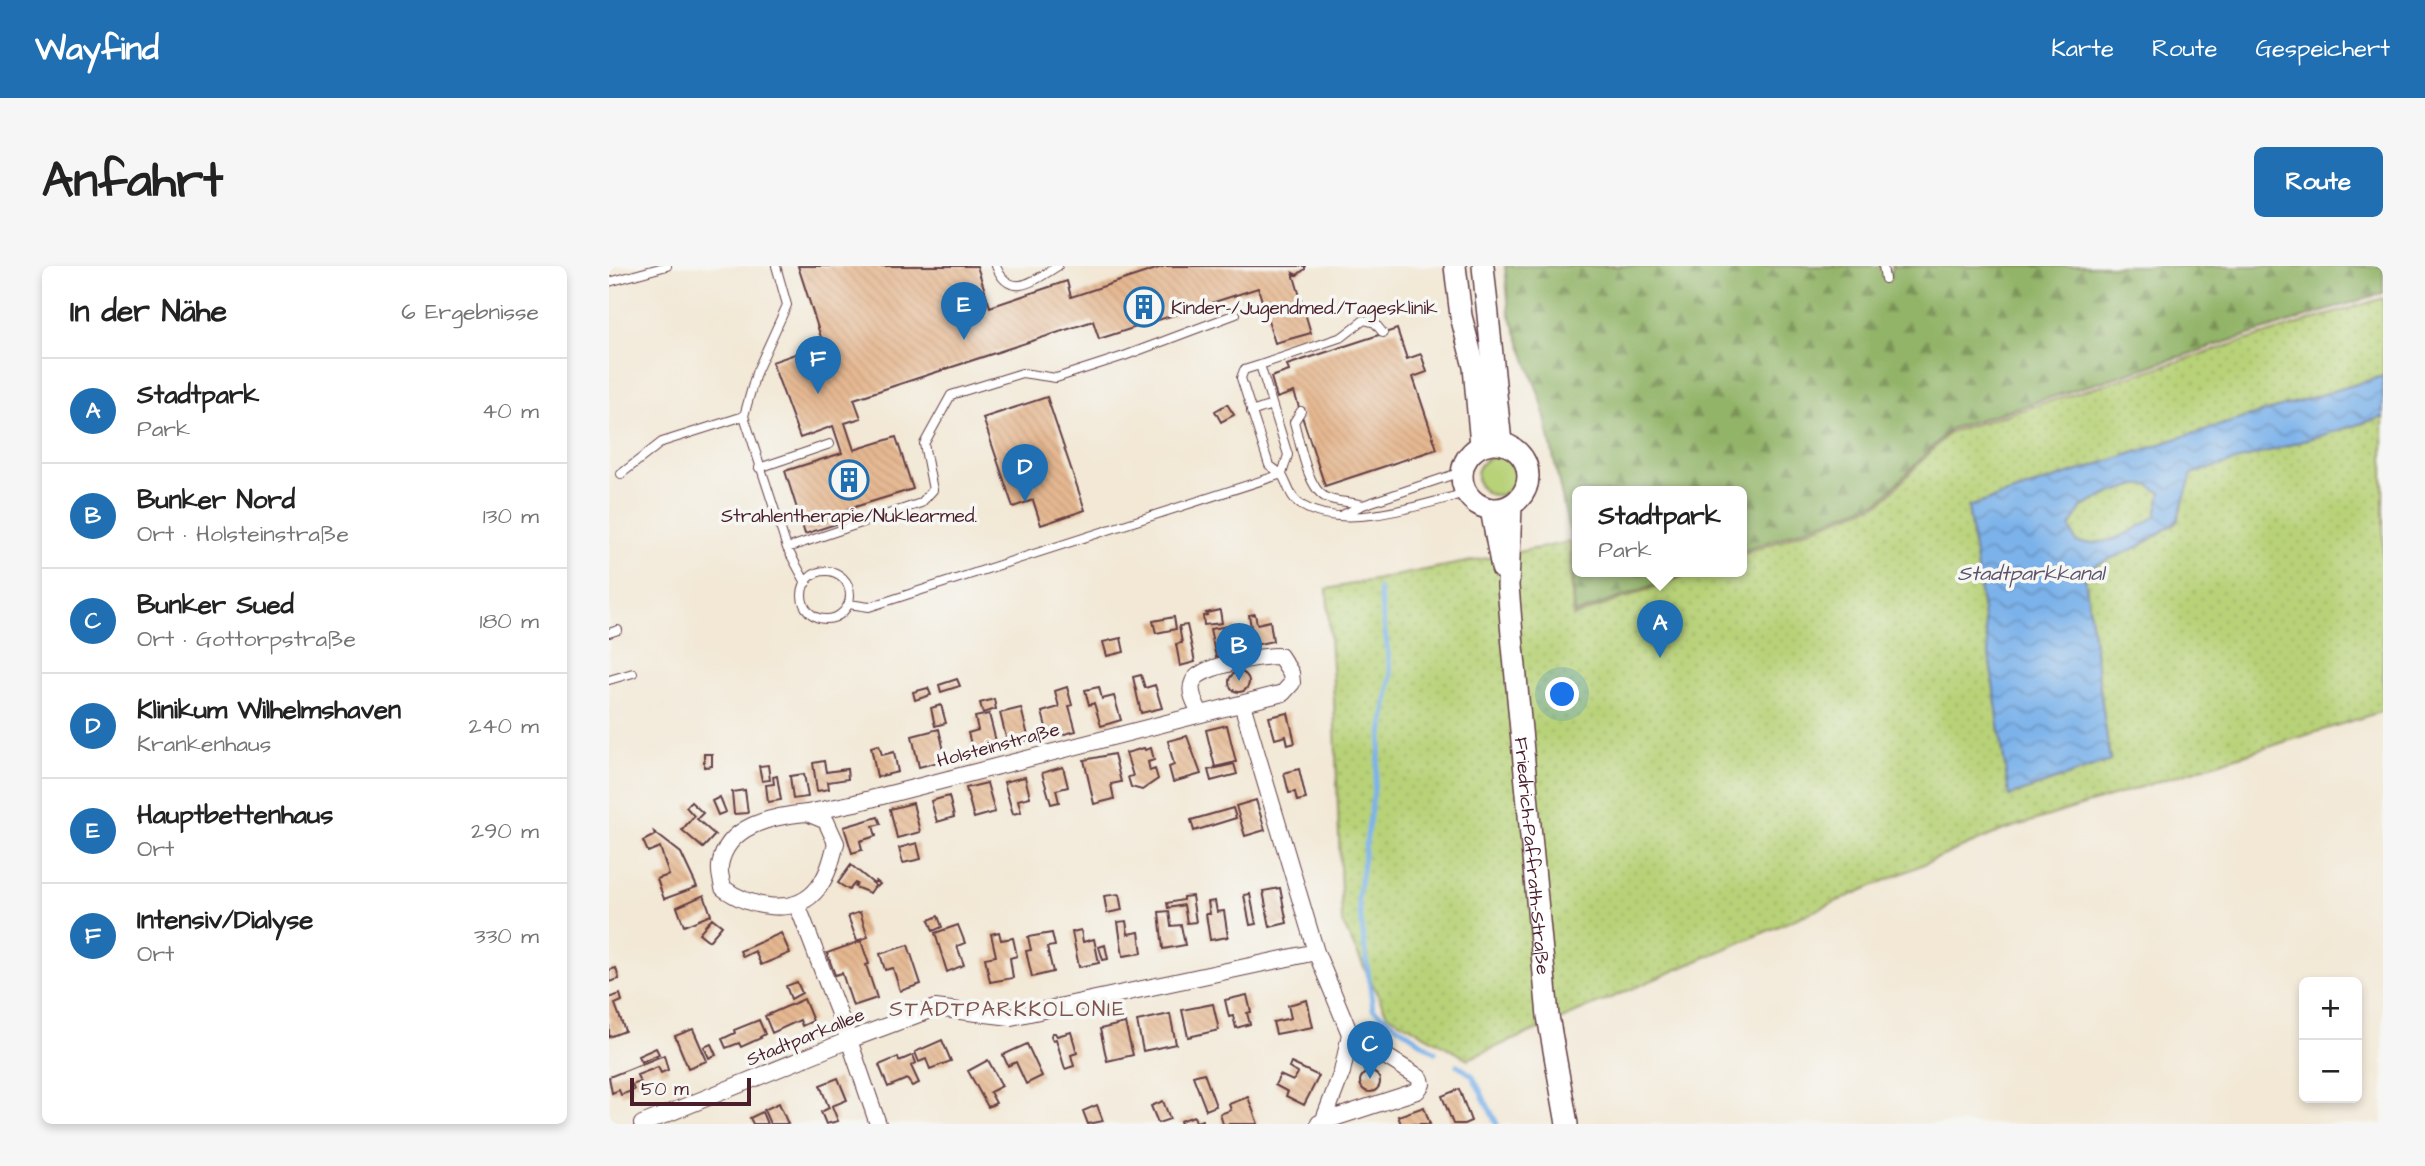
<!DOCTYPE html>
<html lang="de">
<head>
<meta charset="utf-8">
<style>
  :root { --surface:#fff; --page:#f6f6f6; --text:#222; --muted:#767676; --line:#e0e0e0; --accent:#1f6fb2 }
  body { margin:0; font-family:"Architects Daughter",sans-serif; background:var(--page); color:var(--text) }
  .controls { position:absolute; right:21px; bottom:21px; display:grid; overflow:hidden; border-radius:10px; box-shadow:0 4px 10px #0003 }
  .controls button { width:63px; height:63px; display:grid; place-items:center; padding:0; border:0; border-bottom:2px solid var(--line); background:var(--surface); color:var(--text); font:35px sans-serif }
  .scale { position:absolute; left:21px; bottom:18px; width:121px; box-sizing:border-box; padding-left:7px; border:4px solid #4a1f2b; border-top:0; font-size:19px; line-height:24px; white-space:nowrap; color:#4a1f2b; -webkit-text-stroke:5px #f6f6f2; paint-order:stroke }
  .you { position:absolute; left:954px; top:429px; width:24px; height:24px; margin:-18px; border:5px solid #fff; border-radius:50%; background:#1a73e8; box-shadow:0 0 0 10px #1a73e833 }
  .badge { display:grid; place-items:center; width:46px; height:46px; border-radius:50%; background:var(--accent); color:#fff; font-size:23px; font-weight:700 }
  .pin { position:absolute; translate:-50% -58px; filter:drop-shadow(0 2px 4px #0008) }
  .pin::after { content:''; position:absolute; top:37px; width:24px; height:21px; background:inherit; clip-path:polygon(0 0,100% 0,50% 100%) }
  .popup { position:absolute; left:963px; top:220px; width:175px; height:91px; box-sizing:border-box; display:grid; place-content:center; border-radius:10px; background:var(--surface); filter:drop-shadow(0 2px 5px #0005); font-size:23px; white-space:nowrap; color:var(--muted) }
  .popup b { font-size:26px; color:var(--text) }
  .popup::after { content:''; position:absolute; left:50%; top:100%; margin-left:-14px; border:14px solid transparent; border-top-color:var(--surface) }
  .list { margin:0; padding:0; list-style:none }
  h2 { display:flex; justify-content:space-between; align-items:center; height:91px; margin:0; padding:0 28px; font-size:30px }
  h2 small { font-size:23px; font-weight:400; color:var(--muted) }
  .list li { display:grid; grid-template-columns:46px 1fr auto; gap:21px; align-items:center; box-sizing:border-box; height:105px; padding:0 28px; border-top:2px solid var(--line) }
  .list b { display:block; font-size:26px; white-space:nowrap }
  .list p { margin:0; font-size:23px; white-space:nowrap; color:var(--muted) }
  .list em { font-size:23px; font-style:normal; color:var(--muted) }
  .map { position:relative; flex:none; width:1774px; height:858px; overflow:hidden; border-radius:10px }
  header { display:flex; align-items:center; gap:42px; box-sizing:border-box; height:98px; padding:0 35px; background:var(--accent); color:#fff }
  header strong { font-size:33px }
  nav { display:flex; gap:38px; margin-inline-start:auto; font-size:24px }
  .intro { display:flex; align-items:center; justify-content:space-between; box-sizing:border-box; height:168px; padding:0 42px }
  h1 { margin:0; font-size:49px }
  .button { padding:18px 32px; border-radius:10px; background:var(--accent); color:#fff; font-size:24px; font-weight:700 }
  main { display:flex; gap:42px; padding:0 42px }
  aside { flex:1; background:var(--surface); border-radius:10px; box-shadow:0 4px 10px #0003 }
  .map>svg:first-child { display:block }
  .green { fill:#b8d278; stroke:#817852; stroke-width:2 }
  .forest { fill:url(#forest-firs); stroke:#6e6a4a; stroke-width:2 }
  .park { fill:url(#park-dots); stroke:#817852; stroke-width:2 }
  .water { fill:url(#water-waves); stroke:#62688a; stroke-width:2; fill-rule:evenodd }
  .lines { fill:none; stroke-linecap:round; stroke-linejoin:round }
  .stream { stroke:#7bb2ea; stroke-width:5 }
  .building { fill:url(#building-back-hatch) }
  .lane-casing { stroke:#633d44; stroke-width:10 }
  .street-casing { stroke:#633d44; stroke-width:18 }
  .secondary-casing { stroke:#633d44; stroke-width:24 }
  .lane { stroke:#fff; stroke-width:8 }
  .street { stroke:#fff; stroke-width:16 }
  .secondary { stroke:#fff; stroke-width:21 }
  .labels { text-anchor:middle; stroke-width:7; stroke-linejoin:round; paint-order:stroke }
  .poi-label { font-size:19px; fill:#4a1f2b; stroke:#f6f6f2; text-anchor:start }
  .street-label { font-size:19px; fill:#4a1f2b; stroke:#f6f6f2 }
  .water-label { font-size:21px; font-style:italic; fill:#5b526e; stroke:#f6f6f2 }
  .neighbourhood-label { font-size:21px; letter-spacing:2px; fill:#80554f; stroke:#f6f6f2 }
</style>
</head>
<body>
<header>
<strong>Wayfind</strong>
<nav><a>Karte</a><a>Route</a><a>Gespeichert</a></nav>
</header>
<div class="intro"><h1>Anfahrt</h1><a class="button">Route</a></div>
<main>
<aside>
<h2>In der Nähe<small>6 Ergebnisse</small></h2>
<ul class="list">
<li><span class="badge">A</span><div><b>Stadtpark</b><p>Park</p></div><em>40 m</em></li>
<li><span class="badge">B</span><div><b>Bunker Nord</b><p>Ort · Holsteinstraße</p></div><em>130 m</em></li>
<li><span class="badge">C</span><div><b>Bunker Sued</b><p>Ort · Gottorpstraße</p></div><em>180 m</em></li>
<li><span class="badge">D</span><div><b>Klinikum Wilhelmshaven</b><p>Krankenhaus</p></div><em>240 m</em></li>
<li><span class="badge">E</span><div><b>Hauptbettenhaus</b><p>Ort</p></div><em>290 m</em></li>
<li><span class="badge">F</span><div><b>Intensiv/Dialyse</b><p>Ort</p></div><em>330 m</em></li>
</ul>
</aside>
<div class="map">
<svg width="1774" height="858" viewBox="0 0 1774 858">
  <defs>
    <pattern id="forest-firs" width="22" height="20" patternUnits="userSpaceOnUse" patternTransform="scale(1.75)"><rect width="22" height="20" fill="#92b468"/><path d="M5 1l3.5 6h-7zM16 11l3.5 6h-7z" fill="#799256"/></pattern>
    <pattern id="park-dots" width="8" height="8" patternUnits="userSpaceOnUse" patternTransform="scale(1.75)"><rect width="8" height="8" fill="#b8d278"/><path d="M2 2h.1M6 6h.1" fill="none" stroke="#a0b468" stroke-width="1.8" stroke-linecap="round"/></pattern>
    <pattern id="water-waves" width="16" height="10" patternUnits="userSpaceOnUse" patternTransform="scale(1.75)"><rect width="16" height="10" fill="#7bb2ea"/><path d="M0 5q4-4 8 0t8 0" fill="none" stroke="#6790be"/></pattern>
    <pattern id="building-back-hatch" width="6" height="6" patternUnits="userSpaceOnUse" patternTransform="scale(1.75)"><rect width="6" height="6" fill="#e5b891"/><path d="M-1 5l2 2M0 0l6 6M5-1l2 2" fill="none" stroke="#c69e7d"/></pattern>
  </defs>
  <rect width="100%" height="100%" fill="#f6f6f2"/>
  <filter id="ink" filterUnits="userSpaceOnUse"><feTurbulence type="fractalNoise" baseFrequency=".0143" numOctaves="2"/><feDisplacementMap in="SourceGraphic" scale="14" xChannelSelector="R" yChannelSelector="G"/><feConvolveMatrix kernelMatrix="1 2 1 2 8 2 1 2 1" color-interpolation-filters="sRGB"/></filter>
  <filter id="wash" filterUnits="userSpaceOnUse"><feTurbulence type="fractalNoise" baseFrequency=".00686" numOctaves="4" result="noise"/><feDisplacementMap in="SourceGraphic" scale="28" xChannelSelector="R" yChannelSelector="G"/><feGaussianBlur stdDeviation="1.57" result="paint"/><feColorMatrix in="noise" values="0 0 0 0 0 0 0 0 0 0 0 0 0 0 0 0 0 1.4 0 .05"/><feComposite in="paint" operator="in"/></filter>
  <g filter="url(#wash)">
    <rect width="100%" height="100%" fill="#f2e8d5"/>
    <path class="green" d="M868 210a19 19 0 1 1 38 0a19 19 0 1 1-38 0Z"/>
    <path class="forest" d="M896,0H1270L1282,7L1283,0H1774V27L1341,163L1271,235L1133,286V226H969V306H1080L966,348L962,274L933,137L900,46Z"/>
    <path class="park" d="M1774,32V110L1576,170L1359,241L1401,530L1501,495L1475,304L1531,280L1568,256L1582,208L1774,151V445L1392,565L859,793L778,748L733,656L725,432L718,323L961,276L964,351L1086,306H1133V289L1272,237L1341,166Z
      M1528,219H1540L1552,227L1547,250C1524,266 1496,282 1467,276L1461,261L1473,241L1502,227Z"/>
    <path class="water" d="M1774,110V151L1583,208L1568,255L1531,280L1475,304L1501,495L1400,530L1359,241L1576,170ZM1528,219H1540L1552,227L1547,250C1524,266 1496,282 1467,276L1461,261L1473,241L1502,227Z"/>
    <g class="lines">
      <path class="stream" d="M770,323L782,409L749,631L764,743L826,786
        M848,799L863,809L888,858"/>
    </g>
    <g id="blocks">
      <path class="building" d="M189,0H368L381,41L458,15L462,31L556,0H696V3L688,9L684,7L702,67L666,77L649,22L490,73L484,55L245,133L252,152L236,157L245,184L287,171L304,223L236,244L239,254L196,268L176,205L233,187L224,160L191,172L163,96L189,87L196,104L220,96Z
        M788,63L798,93L812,88L818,106L804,111L828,183L716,220L685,126L668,132L662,111L680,105L678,99Z
        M438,131L476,244L432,259L424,234L404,241L374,152Z
        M618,138L625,149L612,156L606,145Z
        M611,344L613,357L595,359L594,350L598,349L597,347Z
        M646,348L648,358L661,355L664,375L645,379L640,349Z
        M565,351L567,363L547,367L544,355Z
        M578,359L586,396L571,400L567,378L573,377L570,360Z
        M621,360V362L627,361L629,371L623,372L626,387L607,391L601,363Z
        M512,372L515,386L498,390L494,376Z
        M620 416a10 10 0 1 1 20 0a10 10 0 1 1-20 0Z
        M532,409L536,422L546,419L553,442L532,447L524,411Z
        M348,413L351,420L332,426L330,419Z
        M458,421L463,439L460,440L467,465L440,472L433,446L450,441L446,425Z
        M490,421L493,433L505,430L512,454L492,460L485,437L480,439L476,424Z
        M319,422L322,429L306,434L304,426Z
        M385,433L387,443L374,447L371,437Z
        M332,439L337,457L326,460L322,442Z
        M412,442L420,474L399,479L391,447Z
        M679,447L686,477L679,479L677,470L666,473L660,451Z
        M380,448L389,483L365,489L359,467L369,464L366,451Z
        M618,459L627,496L606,501L597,464Z
        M330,463L337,494L310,501L303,470Z
        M578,470L592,508L564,516L560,501L565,499L559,475Z
        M270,479L273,489L285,486L289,506L268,511L262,481Z
        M535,482L536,484L542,482L545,494L539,496L541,505L546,503L549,513L533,524L522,521L519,511L524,510L517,487Z
        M95,488H103V500L95,501Z
        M505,488L512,516L502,518L505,533L485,538L475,494Z
        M215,495L217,506L238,503L239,513L219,516L220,523L208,525L204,497Z
        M625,498L628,508L602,515L599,504Z
        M159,499L161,514L153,515L150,500Z
        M454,501L459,521L447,524L450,536L442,538L433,507Z
        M690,503L697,533L688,535L686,526L680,527L675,507Z
        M195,508L199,531L184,533L181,510Z
        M168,510L172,534L159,536L157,519L165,518L164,511Z
        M416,511L421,531L409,534L412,546L404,548L395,516Z
        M378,517L386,546L365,552L357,522Z
        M136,524L139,547L125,548L123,526Z
        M340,530L345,551L328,556L322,535Z
        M111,531L117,546L109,549L103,535Z
        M647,534L656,564L636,570L627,540Z
        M82,536L94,547L88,553L106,569L94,582L73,564L85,550L77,541Z
        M304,537L311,566L288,572L281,543Z
        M624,542L627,552L585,565L582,554Z
        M269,551L272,558L264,560L267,570L251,575L253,584L243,587L235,561Z
        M45,566L72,587L88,621L55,633L48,613L60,609L51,581L39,586L34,575L46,569Z
        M308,577L312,593L294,597L290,582Z
        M242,599L265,618L267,615L271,618L268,621L266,620L261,627L246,621L248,618L246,617L240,624L229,617Z
        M671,622L678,657L661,661L654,625Z
        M510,628L513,644L498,647L495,630Z
        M641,628L647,658L641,659L635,629Z
        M95,629L102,649L75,660L68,641Z
        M583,630L587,656L578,657L575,639L559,642L558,637L574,634V631Z
        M606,635L608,646L615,645L619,671L601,674L597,648H601L599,636Z
        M560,645L562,660L572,659L576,679L554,683L550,646Z
        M251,646L259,671L248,675L239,650Z
        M329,650L333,661L324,665L320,654Z
        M103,652L113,660L100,675L90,667Z
        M517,655L519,668L530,666L533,687L514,690L509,656Z
        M349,659L356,677L348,680L355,699L338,706L326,667Z
        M472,664L474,676L485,673L490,697L470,701L463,666Z
        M390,666L392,674L404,672L408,690L401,692L404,712L381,716L376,692L387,690L382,668Z
        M172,667L181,687L152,699L146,685L134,691L131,685Z
        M443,667L446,680L438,681L444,706L423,711L417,685L422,684L419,671Z
        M252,675L260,698L257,699L268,732L244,740L233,707L226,709L218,687Z
        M299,679L312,718L291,725L284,702L276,704L271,688Z
        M496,679L499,693L494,694L490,681Z
        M7,702L10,713L0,716V704Z
        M188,716L193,727L182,733L177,720Z
        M11,728L13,735L6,738L16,765L0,771V732Z
        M638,729L642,746L638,747L641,758L627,762L624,750L620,751L616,734Z
        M195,733L204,755L193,760L191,754L163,767L156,750Z
        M698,734L704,761L667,768L664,756L682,752L679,739Z
        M604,738L610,764L579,771L573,744Z
        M561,748L567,778L534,785L528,755Z
        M150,754L156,768L151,771L152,772L132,781L130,777L117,782L113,773L126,767L125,764Z
        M516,757L524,789L498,795L491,763Z
        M84,763L98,795L79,802L66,770Z
        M462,766L468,787L462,789L465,800L456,803L447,773L444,774L442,770L443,767H446L448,770Z
        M333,774L342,795L321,803L317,793L310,796L306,786Z
        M102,778L107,789L100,792L95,781Z
        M418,778L433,810L417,818L407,796L399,800L394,789Z
        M47,782L50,788L32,796L29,790Z
        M55,789L59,804L52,807L49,801L28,809L31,816L23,819L25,824L12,829L10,824L3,827L0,811Z
        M304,789L307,797L302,800L310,817L303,820L298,813L279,821L270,799L289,791L290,795Z
        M379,794L393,820L381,826L387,837L379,841L359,805Z
        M682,797L710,810L695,839L677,830L679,826L666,819L671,809L684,815L689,807L680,802Z
        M751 816a10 10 0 1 1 20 0a10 10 0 1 1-20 0Z
        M595,807L607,840L597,844L584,810Z
        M229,812L238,834L223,840L229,855L217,858L212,846L220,842L211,819Z
        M850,823L862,855L855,858H844L833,830Z
        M639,831L649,858H614L611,848L622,844L620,838Z
        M554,835L561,853L549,857L542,840Z
        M170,837L179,858H161L155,844Z
        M488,839L494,855L479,858L474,845Z
        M815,841L821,858H792L789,850Z
        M153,846L158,858H144L141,852Z
        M585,850L587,856L593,854L594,858H572L571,855Z"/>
    </g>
  </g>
  <g filter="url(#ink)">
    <use href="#blocks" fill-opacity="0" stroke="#633d44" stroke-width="2"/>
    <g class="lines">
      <g class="lane-casing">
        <path id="lane" d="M167,0L178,39L147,107L135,150L178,282L197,317
          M387,0C401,35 426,14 449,0
          M1274,0L1276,13
          M0,16L58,0
          M651,99L733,71L755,54L766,57L774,67
          M692,145L685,156C691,176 698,221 716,231C728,237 741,235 754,239
          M642,146L663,139
          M150,202L221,178
          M12,208L53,176L135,150
          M673,208L679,189L651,99L635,104L632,112L660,199C664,202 670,206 673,209C680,221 681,233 694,240C736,265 812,239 857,227
          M733,249L754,239L852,206
          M178,282L312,237L324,224L315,178L342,129L413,107L447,112L515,90L627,48
          M193 329a24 24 0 1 1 48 0a24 24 0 1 1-48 0Z
          M240,338L260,341L673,208
          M0,367L9,364
          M0,414L24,407"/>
      </g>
      <g class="street-casing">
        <path id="street" d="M633,438L707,686L741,768L733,806L714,856
          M198,547L246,537L674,427L683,417L682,407L671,390C654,390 590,399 584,416C579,426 587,438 591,447
          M198,547L217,555L227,577C223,593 219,609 209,622C186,652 140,641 114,622C113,616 110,607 111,600C117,559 164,550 198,547Z
          M188,638L240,774L269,858
          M710,857L808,825L813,818L812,813L805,808L741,768
          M33,858L240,774L326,742L402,751L707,686"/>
      </g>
      <g class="secondary-casing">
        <g id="secondary">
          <path d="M846,0L852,50L865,101L872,179"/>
          <path d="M874,0L892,177"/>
          <circle cx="886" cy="210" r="33"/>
          <path id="s1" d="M902,239L899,320L903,369L939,750L958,858"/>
          <path d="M882,243L893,302"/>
        </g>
      </g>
      <use href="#lane" class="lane"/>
      <use href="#street" class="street"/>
      <use href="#secondary" class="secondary"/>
    </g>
  </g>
  <defs>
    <g id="building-ring" transform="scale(2.0125)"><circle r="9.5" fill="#f6f6f2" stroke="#1f6fb2" stroke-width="1.5"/><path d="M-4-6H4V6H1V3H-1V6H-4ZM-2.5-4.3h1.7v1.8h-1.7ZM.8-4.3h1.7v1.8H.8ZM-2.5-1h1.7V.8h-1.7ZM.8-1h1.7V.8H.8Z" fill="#1f6fb2"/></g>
  </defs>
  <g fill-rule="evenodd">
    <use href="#building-ring" x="535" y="41"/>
    <use href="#building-ring" x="240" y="214"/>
  </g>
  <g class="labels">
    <g class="poi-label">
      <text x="562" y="48">Kinder-/Jugendmed./Tagesklinik</text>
      <text x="240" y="256" text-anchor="middle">Strahlentherapie/Nuklearmed.</text>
    </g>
    <g class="street-label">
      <text transform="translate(389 478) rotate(-15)" y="7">Holsteinstraße</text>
      <text dy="7" stroke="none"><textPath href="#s1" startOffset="352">Friedrich-Paffrath-Straße</textPath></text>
      <text transform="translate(196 770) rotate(-22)" y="7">Stadtparkallee</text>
    </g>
    <g class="water-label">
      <text x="1422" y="314">Stadtparkkanal</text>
    </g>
    <g class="neighbourhood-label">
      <text x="399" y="750">STADTPARKKOLONIE</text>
    </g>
  </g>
</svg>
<div class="controls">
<button>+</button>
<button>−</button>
</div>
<div class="scale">50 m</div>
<div class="you"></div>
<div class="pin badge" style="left:1051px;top:392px">A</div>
<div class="popup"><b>Stadtpark</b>Park</div>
<div class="pin badge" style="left:630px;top:415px">B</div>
<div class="pin badge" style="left:761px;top:813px">C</div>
<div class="pin badge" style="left:416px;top:236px">D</div>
<div class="pin badge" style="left:355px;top:74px">E</div>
<div class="pin badge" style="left:209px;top:128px">F</div>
</div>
</main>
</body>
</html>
